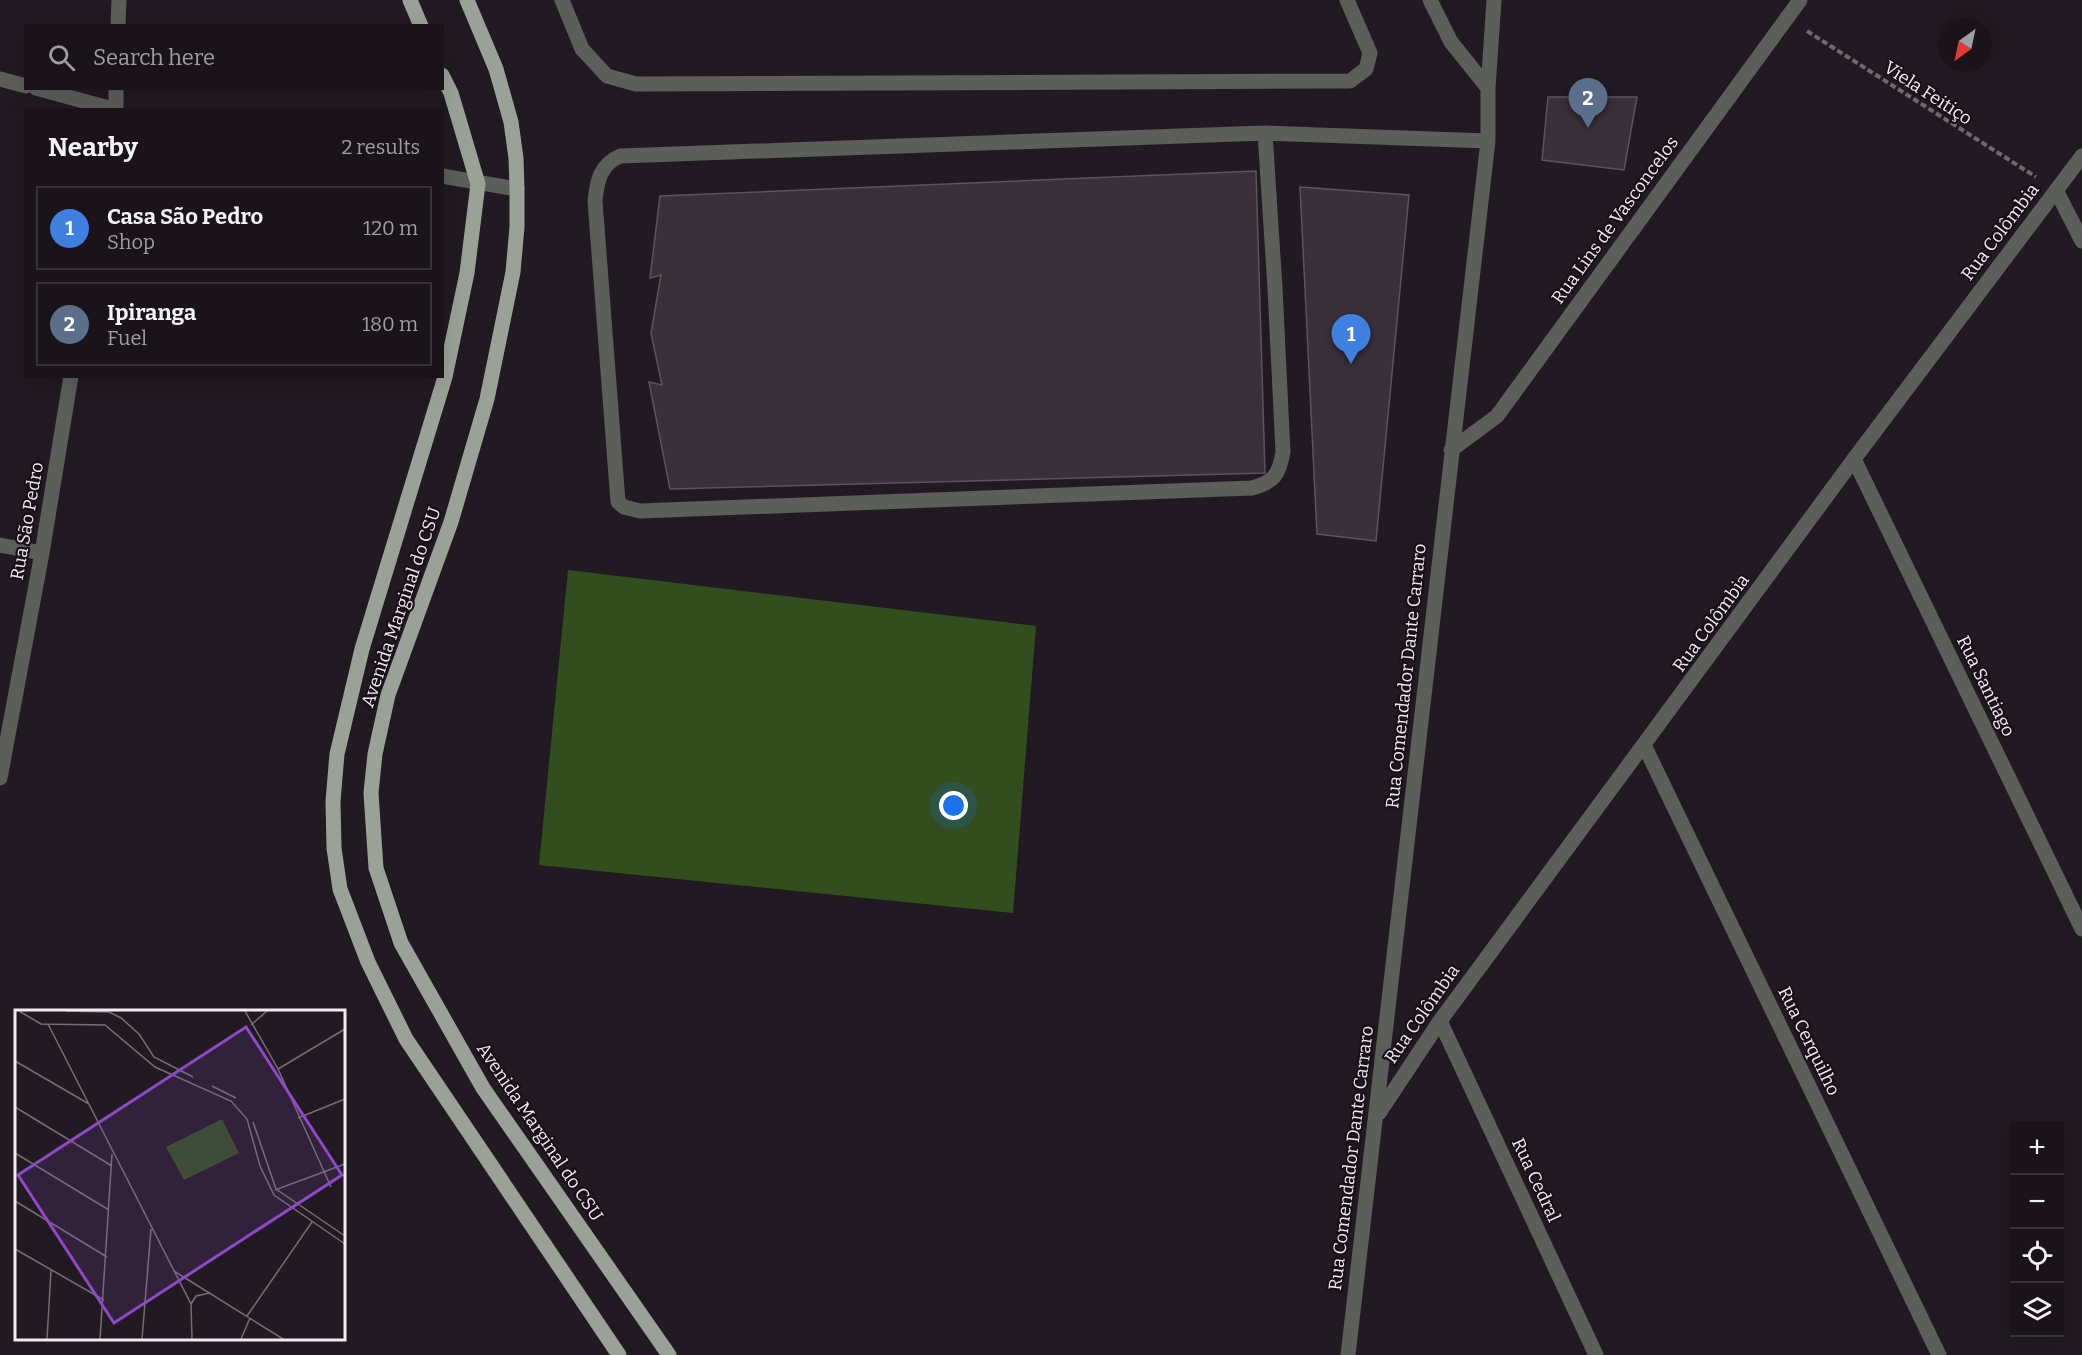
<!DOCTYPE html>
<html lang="en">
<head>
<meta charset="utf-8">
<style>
  :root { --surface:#1a141a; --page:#231d23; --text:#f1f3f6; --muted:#9f9ea2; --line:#383339; --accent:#8c9099 }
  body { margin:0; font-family:Bitter,serif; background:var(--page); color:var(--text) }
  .controls { position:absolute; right:18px; bottom:18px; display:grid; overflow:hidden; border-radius:0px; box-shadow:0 6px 24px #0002 }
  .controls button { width:54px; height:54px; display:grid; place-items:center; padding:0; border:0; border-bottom:2px solid var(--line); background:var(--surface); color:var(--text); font:30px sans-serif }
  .compass { position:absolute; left:1938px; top:18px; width:54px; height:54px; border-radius:50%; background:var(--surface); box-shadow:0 6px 24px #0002; rotate:213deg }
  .you { position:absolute; left:954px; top:806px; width:21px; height:21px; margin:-15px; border:4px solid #fff; border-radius:50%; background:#1a73e8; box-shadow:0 0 0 9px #1a73e833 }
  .badge { display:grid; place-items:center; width:39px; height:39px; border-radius:50%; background:var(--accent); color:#fff; font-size:20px; font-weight:700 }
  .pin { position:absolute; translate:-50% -50px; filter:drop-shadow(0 2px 3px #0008) }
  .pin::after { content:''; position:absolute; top:32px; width:21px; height:18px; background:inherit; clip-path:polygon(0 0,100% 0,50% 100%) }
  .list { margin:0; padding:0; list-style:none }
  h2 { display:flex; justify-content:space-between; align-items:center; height:78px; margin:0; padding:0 24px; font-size:26px }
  h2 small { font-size:20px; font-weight:400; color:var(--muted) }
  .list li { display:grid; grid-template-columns:39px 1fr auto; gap:18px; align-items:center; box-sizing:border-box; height:84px; margin:0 12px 12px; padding:0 12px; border:2px solid var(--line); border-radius:0px }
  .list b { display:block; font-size:22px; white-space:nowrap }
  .list p { margin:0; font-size:20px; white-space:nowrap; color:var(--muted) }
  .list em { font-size:20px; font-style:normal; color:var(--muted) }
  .icon { flex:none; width:33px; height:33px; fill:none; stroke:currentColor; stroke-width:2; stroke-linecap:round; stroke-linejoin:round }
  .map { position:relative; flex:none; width:2082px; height:1355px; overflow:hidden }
  .search { position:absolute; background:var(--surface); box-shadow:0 6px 24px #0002; left:24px; top:24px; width:420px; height:66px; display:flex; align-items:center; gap:15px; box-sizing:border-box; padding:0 21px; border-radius:0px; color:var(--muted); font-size:22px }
  .panel { position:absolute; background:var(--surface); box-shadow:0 6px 24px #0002; left:24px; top:108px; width:420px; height:270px; border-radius:0px }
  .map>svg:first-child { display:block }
  .green { fill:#324d1e }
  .building { fill:#393039; stroke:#5d535d; stroke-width:1.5 }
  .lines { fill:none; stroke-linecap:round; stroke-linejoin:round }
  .path { stroke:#706870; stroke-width:4; stroke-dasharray:6 3; stroke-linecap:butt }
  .minor { stroke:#5b5e59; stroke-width:15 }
  .major { stroke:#9aa196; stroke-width:15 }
  .labels { text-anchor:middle; stroke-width:4.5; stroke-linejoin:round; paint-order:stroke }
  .street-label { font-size:18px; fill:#f1ebf1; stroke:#191119 }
  .inset-road { fill:none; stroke:#756e75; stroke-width:1.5 }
  .view { fill:#8d49c6; fill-opacity:0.15; stroke:#8d49c6; stroke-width:3 }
  .inset-edge { fill:none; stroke:#f1ebf1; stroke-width:3 }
</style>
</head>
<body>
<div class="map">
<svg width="2082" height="1355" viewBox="0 0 2082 1355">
  <rect width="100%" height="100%" fill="#221a22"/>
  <path class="green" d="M568,570L1036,626L1013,913L539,865Z"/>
  <path class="building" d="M1548,97H1637L1624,170L1542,160Z
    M1256,171L1265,473L670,489L649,382L662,385L651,333L661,275L650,278L660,196Z
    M1300,187L1409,195L1376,541L1317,534Z"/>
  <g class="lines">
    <path class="path" d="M1807,31L2036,177"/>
    <path class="minor" d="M562,0L582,49L607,76L636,84L1350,81L1366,69L1370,53L1347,0
      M1430,0L1451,42L1488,88
      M118,26L119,0
      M0,79L26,86
      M36,88L116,110
      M116,110V88
      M1265,133L1275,288L1283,452C1279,475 1274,482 1252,488L640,511L624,507L618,502L595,201C597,181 600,165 620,156L1265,133L1488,141
      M442,176L517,189
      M2056,190L2082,241
      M1451,450L1497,416L1800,0
      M1854,459L2082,929
      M0,545L42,553
      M1644,745L1939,1355
      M0,778L42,553L71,376
      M1440,1021L1596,1355
      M1379,1113L1440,1021L1854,459L2082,156
      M1348,1355L1488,141V88L1494,0"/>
    <path class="major" d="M410,0L421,26
      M467,0L496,69L511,122L516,158L517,189V227L513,272L487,399L451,522L388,695L375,754L371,793L376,868L401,943L483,1088L669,1355
      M442,75L451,93L478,184L467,273L445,377L362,649L337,754L333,801L334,848L340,889L368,962L406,1039L619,1355"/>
  </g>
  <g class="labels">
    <g class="street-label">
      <text transform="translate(1928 93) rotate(33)" y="6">Viela Feitiço</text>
      <text transform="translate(1615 220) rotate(-54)" y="6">Rua Lins de Vasconcelos</text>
      <text transform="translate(2000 232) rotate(-53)" y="6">Rua Colômbia</text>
      <text transform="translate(27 521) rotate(-80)" y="6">Rua São Pedro</text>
      <text transform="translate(401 607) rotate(-71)" y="6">Avenida Marginal do CSU</text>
      <text transform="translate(1711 623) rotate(-54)" y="6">Rua Colômbia</text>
      <text transform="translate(1406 676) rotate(-84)" y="6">Rua Comendador Dante Carraro</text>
      <text transform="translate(1986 686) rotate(64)" y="6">Rua Santiago</text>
      <text transform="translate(1422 1014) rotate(-55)" y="6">Rua Colômbia</text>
      <text transform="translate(1809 1041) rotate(64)" y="6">Rua Cerquilho</text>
      <text transform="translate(540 1132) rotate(56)" y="6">Avenida Marginal do CSU</text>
      <text transform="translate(1351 1158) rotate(-83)" y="6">Rua Comendador Dante Carraro</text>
      <text transform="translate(1536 1180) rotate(65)" y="6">Rua Cedral</text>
    </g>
  </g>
  <g transform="translate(15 1010)">
    <rect width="330" height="330" fill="#221a22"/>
    <path d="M207,109L224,143L169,170L151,137Z" fill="#324d1e"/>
    <path class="inset-road" d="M4,1L26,14L90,15L140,57L216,91L232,109L245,156L259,185L330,234M51,1L94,2L106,8L124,24L139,47L178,67M230,1L263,59L316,177M33,14L176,294L177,329M236,15L252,1M0,51L74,94M263,59L330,19M197,76L221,88M0,97L97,156M283,108L330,89M238,112L261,179L330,226M0,143L94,200M260,180L330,154M0,191L92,247M0,239L89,290M159,261L268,329M176,294L181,286L195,283M232,306L297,212M32,329L36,260M85,329L97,144M127,329L136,219M226,329L235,308"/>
    <path class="view" d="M231,17L327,165L99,313L3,165Z"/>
    <rect width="330" height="330" class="inset-edge"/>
  </g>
</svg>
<div class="controls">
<button>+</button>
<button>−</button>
<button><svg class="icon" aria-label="locate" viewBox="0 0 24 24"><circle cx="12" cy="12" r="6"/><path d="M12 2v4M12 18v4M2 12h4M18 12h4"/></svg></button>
<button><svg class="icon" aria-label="layers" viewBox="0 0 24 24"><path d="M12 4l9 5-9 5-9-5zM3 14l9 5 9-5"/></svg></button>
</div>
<svg class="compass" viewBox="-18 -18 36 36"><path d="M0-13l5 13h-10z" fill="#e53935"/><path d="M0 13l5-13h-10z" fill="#9f9ea2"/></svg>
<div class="you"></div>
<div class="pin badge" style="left:1351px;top:364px;background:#3f7fe0">1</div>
<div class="pin badge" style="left:1588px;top:128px;background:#5c6f8a">2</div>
<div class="search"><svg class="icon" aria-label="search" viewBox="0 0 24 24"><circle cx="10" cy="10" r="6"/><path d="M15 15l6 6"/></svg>Search here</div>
<section class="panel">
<h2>Nearby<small>2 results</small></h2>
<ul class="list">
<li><span class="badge" style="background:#3f7fe0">1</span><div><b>Casa São Pedro</b><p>Shop</p></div><em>120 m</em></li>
<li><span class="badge" style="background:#5c6f8a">2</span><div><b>Ipiranga</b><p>Fuel</p></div><em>180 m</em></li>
</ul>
</section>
</div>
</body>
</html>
